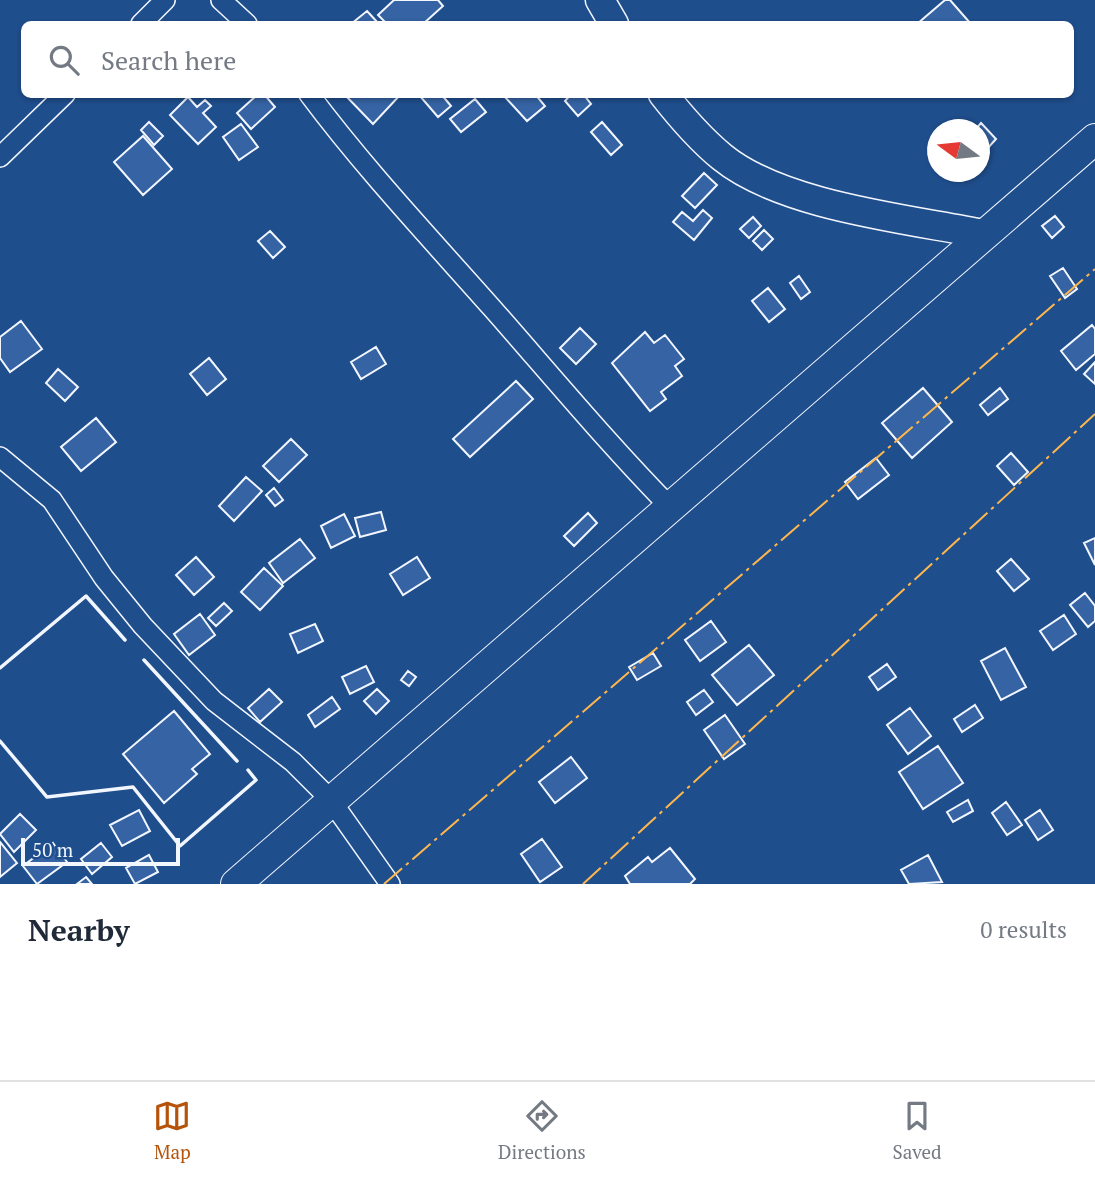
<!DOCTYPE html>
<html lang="en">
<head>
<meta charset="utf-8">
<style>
  :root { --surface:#fff; --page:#f6f6f7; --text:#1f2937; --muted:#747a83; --line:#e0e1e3; --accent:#b45309 }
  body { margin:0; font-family:"PT Serif",serif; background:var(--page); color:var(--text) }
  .compass { position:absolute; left:927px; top:119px; width:63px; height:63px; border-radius:50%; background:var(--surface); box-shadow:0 2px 5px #0004; rotate:285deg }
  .scale { position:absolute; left:21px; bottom:18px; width:159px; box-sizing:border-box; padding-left:7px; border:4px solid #f2f6ff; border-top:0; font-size:19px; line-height:24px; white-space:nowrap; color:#f2f6ff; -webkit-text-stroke:5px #1f4e8c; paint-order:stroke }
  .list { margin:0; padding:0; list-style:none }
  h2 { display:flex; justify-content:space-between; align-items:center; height:91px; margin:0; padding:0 28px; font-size:30px }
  h2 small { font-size:23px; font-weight:400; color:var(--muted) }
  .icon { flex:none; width:38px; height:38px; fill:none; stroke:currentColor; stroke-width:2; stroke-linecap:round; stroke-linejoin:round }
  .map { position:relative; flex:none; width:1095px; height:884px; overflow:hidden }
  .search { position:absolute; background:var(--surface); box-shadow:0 2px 5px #0004; left:21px; right:21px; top:21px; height:77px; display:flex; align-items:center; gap:18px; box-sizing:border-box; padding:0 24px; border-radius:10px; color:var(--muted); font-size:26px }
  .sheet { height:196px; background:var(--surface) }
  nav { display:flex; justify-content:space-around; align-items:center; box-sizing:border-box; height:98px; border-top:2px solid var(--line); background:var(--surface); font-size:19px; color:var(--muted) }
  nav a { display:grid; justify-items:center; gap:4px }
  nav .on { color:var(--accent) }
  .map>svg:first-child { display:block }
  .building { fill:#3563a3; stroke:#f2f6ff; stroke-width:2 }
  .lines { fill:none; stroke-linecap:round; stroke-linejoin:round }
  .street-casing { stroke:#f2f6ff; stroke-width:22 }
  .secondary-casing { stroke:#f2f6ff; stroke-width:31 }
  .primary-casing { stroke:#f2f6ff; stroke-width:32 }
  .street { stroke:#1f4e8c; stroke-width:19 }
  .secondary { stroke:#1f4e8c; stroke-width:28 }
  .primary { stroke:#1f4e8c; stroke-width:30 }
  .wall { stroke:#f2f6ff; stroke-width:3.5 }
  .power { stroke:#ffb74d; stroke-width:2; stroke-dasharray:24 5 3.5 5; stroke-linecap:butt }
</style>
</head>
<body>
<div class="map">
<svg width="1095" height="884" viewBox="0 0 1095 884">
  <rect width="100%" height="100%" fill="#1f4e8c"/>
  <path class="building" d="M394,0H438L443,6L423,24H387L378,15Z
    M945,0H950L971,24H917Z
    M367,11L379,24H351Z
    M258,94H264L275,107L251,129L237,113Z
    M344,94H401L373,124Z
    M441,94L451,106L438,117L419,95Z
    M508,94H535L545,106L527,121L505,97Z
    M571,94H583L591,104L578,116L565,101Z
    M188,97L197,107L205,100L211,106L203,113L216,127L198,144L170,115Z
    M475,99L486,112L461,132L450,119Z
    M149,122L163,136L154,145L141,130Z
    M602,122L622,145L611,155L591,132Z
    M981,123L996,139L987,149L979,142V130H975Z
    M241,124L258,147L239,160L223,137Z
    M143,136L172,169L143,195L114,162Z
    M704,173L717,185L695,208L682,196Z
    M703,210L712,218L694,240L673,222L682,212L693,221Z
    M1055,216L1064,227L1052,238L1042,226Z
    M753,217L761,226L749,238L740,229Z
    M764,230L773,239L762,250L753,241Z
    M270,231L285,247L273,258L258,241Z
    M1063,268L1077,289L1065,298L1050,276Z
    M799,276L810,292L801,299L790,283Z
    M768,288L785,309L769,322L752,301Z
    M21,321L42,349L10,372L0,358V337Z
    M1092,325L1095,329V354L1076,370L1061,351Z
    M580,328L596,344L576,364L560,348Z
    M645,332L654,343L665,335L684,359L675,366L682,376L661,392L666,399L650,411L612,363Z
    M376,347L386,364L361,379L351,362Z
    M209,358L226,379L207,395L190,374Z
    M1095,362V384L1084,374Z
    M58,369L78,387L65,401L46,383Z
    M516,381L533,399L470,457L453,439Z
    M923,388L952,422L912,458L882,423Z
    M1000,388L1008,399L988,415L980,405Z
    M96,418L116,442L81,471L61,447Z
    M291,439L307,455L279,482L263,466Z
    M1011,453L1028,472L1014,485L997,466Z
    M876,458L889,475L858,499L845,482Z
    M246,477L262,491L234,521L219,506Z
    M274,488L283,500L275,506L266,495Z
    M381,512L386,530L360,537L355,518Z
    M588,513L597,523L574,546L564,536Z
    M344,514L355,536L331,548L321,526Z
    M1095,538V565L1084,543Z
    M300,539L315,558L283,583L269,563Z
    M196,557L214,577L194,595L176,575Z
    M417,557L430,578L403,595L390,574Z
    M1011,559L1029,579L1014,591L997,571Z
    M264,568L283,586L260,610L241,592Z
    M1085,593L1095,606V621L1088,627L1070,605Z
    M224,603L232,611L216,626L208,618Z
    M200,614L215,635L189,655L174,634Z
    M1064,615L1076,634L1053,650L1040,631Z
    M711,621L726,642L700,661L685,640Z
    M315,624L323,641L298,653L290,634Z
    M749,645L774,675L737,705L712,675Z
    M1005,648L1026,687L1001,700L981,661Z
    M653,653L661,666L637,680L629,667Z
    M887,664L896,677L878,690L869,677Z
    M366,666L374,682L350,694L342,677Z
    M408,671L416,677L409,686L401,680Z
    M269,689L282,702L260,722L248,708Z
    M377,689L389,701L376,714L364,701Z
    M704,690L713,702L696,715L687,702Z
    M332,697L340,709L315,727L308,715Z
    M975,705L983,718L962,732L954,719Z
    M910,708L931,736L908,754L887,725Z
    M174,711L210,754L192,769L197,774L164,803L123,754Z
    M725,715L745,744L724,759L704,730Z
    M938,746L963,783L923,809L899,772Z
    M571,757L587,778L555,803L539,782Z
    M968,800L973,811L953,822L947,812Z
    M1006,802L1022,825L1007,835L992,813Z
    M139,810L150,831L122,846L110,825Z
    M1040,810L1053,830L1038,840L1025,820Z
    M20,814L36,830L14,852L0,834Z
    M542,839L562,867L540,882L521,854Z
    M0,842L17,863L0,877Z
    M53,843L67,862L37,884L23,866Z
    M101,843L112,857L92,874L81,859Z
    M670,848L695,879L690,884H630L625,876L648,857L652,862Z
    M149,855L158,872L135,884L126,868Z
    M928,855L942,882L909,884L901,870Z
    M86,877L92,884H77Z"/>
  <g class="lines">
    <g class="street-casing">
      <path id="street" d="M221,0L247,24
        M141,24L165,0
        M309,94C365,169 430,238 492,308C551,375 609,445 672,509
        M0,157L65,94
        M0,457L52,500L104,578L143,626L214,701L293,762L330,799L390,884"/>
    </g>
    <g class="secondary-casing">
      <path id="secondary" d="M600,0L614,24
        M663,94C681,117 700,139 722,157C782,206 908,219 983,234"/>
    </g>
    <g class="primary-casing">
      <path id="primary" d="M236,884L1095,139"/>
    </g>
    <use href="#street" class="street"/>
    <use href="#secondary" class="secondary"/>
    <use href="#primary" class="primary"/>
    <path class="wall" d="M144,660L237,761
      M0,668L86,596L125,640
      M0,741L47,797L133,787L180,846L256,780L248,770"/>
    <path class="power" d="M384,884L1095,269
      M583,884L1095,414"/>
  </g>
</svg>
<svg class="compass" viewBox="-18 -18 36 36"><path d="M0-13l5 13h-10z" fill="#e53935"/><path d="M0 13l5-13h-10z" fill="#747a83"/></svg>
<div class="scale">50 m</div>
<div class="search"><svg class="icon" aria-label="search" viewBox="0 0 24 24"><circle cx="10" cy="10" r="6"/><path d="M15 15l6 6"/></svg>Search here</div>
</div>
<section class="sheet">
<h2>Nearby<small>0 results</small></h2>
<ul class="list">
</ul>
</section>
<nav>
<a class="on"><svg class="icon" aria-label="map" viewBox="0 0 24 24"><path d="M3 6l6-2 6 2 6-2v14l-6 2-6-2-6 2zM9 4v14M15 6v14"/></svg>Map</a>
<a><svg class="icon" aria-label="directions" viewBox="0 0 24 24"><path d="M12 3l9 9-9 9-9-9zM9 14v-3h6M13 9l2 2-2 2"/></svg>Directions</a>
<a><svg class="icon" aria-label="saved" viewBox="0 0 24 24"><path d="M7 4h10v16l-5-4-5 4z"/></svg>Saved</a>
</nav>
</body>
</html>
